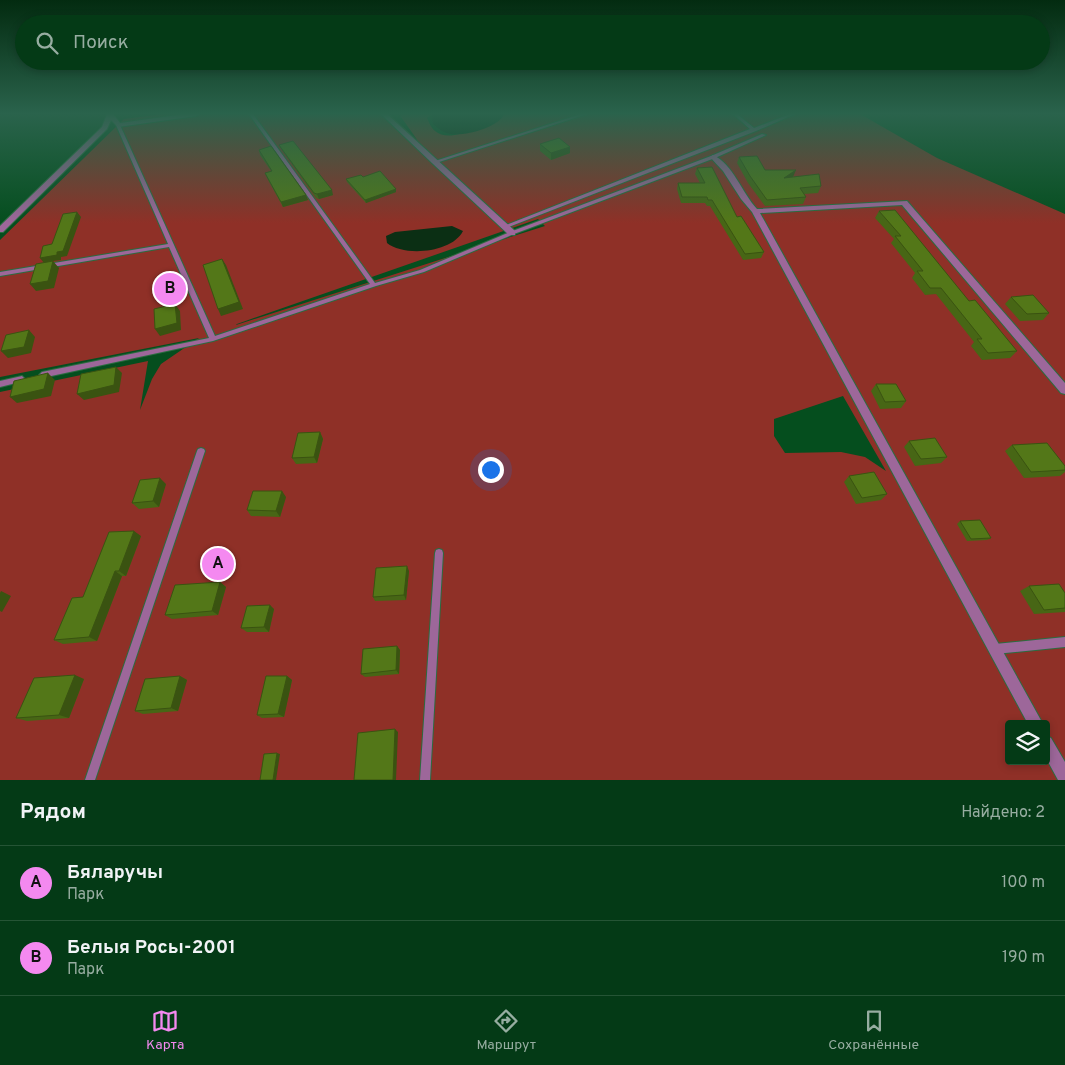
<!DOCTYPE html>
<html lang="ru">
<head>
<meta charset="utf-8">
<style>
  :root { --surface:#043a16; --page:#0d411f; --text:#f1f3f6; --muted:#97ada1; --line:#255435; --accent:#f489f0 }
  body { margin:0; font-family:Overpass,sans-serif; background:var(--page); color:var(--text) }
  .controls { position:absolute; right:15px; bottom:15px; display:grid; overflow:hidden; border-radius:5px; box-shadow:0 2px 8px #0003 }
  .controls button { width:45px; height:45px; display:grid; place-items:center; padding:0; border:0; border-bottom:1px solid var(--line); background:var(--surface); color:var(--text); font:25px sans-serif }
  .you { position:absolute; left:490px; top:469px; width:18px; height:18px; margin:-12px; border:4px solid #fff; border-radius:50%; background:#1a73e8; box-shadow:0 0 0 8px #1a73e833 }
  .badge { display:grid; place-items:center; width:32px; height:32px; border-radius:50%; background:var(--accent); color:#111; font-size:16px; font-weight:700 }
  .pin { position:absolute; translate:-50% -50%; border:2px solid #fff; box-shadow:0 1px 5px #0006 }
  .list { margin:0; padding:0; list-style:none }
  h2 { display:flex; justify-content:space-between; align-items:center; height:65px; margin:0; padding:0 20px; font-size:21px }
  h2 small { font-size:16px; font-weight:400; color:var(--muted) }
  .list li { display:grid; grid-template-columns:32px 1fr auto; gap:15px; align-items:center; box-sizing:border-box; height:75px; padding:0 20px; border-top:1px solid var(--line) }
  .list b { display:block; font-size:19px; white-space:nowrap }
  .list p { margin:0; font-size:16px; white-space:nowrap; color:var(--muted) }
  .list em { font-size:16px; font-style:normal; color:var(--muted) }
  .icon { flex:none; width:28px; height:28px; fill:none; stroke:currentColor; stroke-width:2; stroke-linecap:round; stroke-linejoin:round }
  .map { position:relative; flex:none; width:1065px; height:780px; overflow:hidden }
  .search { position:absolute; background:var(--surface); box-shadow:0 2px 8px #0003; left:15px; right:15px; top:15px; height:55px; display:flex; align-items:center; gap:12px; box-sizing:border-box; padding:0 18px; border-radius:28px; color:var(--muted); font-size:19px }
  .sheet { height:215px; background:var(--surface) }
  nav { display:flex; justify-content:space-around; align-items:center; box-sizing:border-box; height:70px; border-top:1px solid var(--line); background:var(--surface); font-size:14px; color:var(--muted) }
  nav a { display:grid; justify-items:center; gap:2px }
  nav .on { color:var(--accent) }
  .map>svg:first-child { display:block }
  .green { fill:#8f3027; fill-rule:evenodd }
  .water { fill:#0b2f14 }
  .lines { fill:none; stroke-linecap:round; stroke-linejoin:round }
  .service-casing { stroke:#2b6c40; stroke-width:2 }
  .minor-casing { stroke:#2b6c40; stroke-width:2 }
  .service { fill:#9d679a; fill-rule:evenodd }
  .minor { fill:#9d679a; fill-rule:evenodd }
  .wall { fill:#476615 }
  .shaded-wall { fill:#3a5311 }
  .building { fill:#537718; stroke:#3a5311 }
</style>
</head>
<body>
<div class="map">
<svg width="1065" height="780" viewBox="0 0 1065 780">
  <rect width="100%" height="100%" fill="#054e1e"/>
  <path class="green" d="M161,114H389L418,141L399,114H432L427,118C429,122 431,128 435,131C450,144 479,126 494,119L495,114H860L937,158L1065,214V780H0V392L148,361L140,410L152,379L161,364L199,338L0,377V240L124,119ZM538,219L545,226L236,325L237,324ZM843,396L886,471L865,457L841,452L785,453L774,436V419ZM1009,724H1046V761H1009Z"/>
  <path class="water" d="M433,114H504C499,128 460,138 447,133C442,132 437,127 433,124L432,116Z
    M452,226L463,231C452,253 404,257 387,243L386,236L395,232Z"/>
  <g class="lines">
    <g class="service-casing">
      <path id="service" d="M249,114H253L375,283L420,270L510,232L711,156L762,134L766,135L715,158L514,234L424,272L376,286L213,341L42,378L40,377L39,375L42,372L209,338L169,247L0,276V272L168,244L116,125V124L120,125L215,336L370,284Z
        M581,114H587L436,163L432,162Z
        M733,114H737L754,128L790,114H795L756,131L506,228L504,229L501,227L750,129Z
        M22,376L25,379L24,381L0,387V381Z
        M201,448L204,449L205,451L95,780H85L197,451L198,449Z
        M439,549L442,550L443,553L430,780H420L435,553L436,550Z
        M1065,637V647L995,654L992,652L990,649L992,646L995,644Z"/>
    </g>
    <g class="minor-casing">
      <path id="minor" d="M107,114H113L120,123L184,114H199L196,116L118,127L111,120L107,129L3,232H0V226L102,127Z
        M381,114H387L515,231V235H509L432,163Z
        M713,155C733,164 742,193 757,209L907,201L1065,383V394L1061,393L902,205L760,213L1043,724H1028L752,212L741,199L723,171L710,157Z
        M1046,736L1051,738L1065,762V780H1058L1046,758Z"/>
    </g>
    <use href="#service" class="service"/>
    <use href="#minor" class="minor"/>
  </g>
  <path class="wall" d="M540,144L570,147V153L551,160L540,151Z
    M279,145L333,195L319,199L316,198L281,149Z
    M259,150L308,200L283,207L267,178L265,173L271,171L260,155Z
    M739,157L765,170L793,177L821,186L818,193L804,194L806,197L803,204L765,206L748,183L737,163Z
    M697,168L737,217L764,252L761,258L743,260L710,206H707L705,203H681L677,189L678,183H700L695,174Z
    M363,177L396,192L366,203L347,182L346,179Z
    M879,211L969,301L1017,351L1010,358L982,360L971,346L974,342L936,294L925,295L912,278L915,273L891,243L894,239L875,218Z
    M1011,297L1049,313L1043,320L1020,321L1005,304Z
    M876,384L906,401L901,408L880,409L871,391Z
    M320,432L323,439L317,463L296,464L292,458Z
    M909,441L947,457L941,463L915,466L904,447Z
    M1012,445L1065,466V472L1060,476L1024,478L1005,451Z
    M849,476L887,494L881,500L856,504L844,482Z
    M166,484L159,507L139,509L132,503Z
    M286,497L280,517L251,516L247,510Z
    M960,521L991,538L987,540L967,541L957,524Z
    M141,536L126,576H122L97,641L63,644L54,640L83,597Z
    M409,571L406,600L375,601L373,597Z
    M220,582L226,587L218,615L172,619L165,615Z
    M1029,586L1065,593V612L1034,614L1020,591Z
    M274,609L269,632H247L241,628Z
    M397,646L400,650L399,674L365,677L361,674Z
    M180,676L187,680L178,711L143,714L135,711Z
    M287,676L292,680L284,717L262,718L257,715Z
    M84,679L69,718L27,721L16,718Z"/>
  <path class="shaded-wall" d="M570,147V153L551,160V153Z
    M796,170L793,177L784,178Z
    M396,189V192L366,203L365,200Z
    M332,190L333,195L319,199L317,194Z
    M306,195L308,200L283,207L281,202Z
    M77,212L81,217L67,256L61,257V260L53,261L59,268L54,288L36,291L30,284L44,263L40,258L57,252Z
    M222,259L226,265L243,309L221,316L218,309Z
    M175,304L180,311L181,330L160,336L155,329Z
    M29,330L35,337L31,353L8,358L1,351Z
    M116,367L122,373L119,392L84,400L77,394Z
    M48,373L55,380L51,396L17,403L10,397Z
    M320,432L323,439L317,463L314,457Z
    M160,478L166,484L159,507L153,501Z
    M282,491L286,497L280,517L276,511Z
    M134,531L141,536L126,576L119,571Z
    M407,566L409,571L406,600L404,595Z
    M115,571L122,576L97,641L89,637Z
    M220,582L226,587L218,615L212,611Z
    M1,591L11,596L2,612L0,611V593Z
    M270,605L274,609L269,632L264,627Z
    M397,646L400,650L399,674L396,670Z
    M75,675L84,679L69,718L59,715Z
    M180,676L187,680L178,711L171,708Z
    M287,676L292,680L284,717L278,714Z
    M395,729L398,732L396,780H393Z
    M277,753L280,754L276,780H273Z"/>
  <path class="building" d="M559,138L570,147L551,153L540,144Z
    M293,141L332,190L317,194L314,193L279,145Z
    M271,146L306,195L281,202L265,173L272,171L259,150Z
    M757,156L765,170H796L784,178L819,174L821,186L800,188L806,197L767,200L750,176L739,157Z
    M712,167L737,217L741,216L764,252L745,254L712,200H708L707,197H682L678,183H705L697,168Z
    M380,171L396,189L365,200L346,179L361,175L363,177Z
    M895,210L969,301L975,300L1017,351L988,353L977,339H982L941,288H930L917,271H923L895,236H901L879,211Z
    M77,212L63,251L57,252V255L40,258L43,246L52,244L63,214Z
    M222,259L239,302L218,309L203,265Z
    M53,261L48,281L30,284L36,264Z
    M1033,295L1049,313L1027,314L1011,297Z
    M175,304L177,323L155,329L154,309Z
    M29,330L24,347L1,351L6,335Z
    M116,367L114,385L77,394L81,374Z
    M48,373L44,389L10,397L14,381Z
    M876,384H896L906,401L885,402Z
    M320,432L314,457L292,458L298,433Z
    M935,438L947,457L921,459L909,441Z
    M1047,443L1065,466V470L1031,472L1012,445Z
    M874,472L887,494L862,498L849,476Z
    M160,478L153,501L132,503L140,480Z
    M253,491H282L276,511L247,510Z
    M980,520L991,538L971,539L960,521Z
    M134,531L119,571H115L89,637L54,640L72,598L83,597L109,532Z
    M407,566L404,595L373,597L376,568Z
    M220,582L212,611L165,615L175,585Z
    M1059,584L1065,593V608L1044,610L1029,586Z
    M270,605L264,627L241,628L247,606Z
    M397,646L396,670L361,674L363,649Z
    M75,675L59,715L16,718L34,678Z
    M180,676L171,708L135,711L145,679Z
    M266,676H287L278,714L257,715Z
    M395,729L393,780H354L358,733Z
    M277,753L273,780H260L264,754Z"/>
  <linearGradient id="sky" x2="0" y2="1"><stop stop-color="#032b10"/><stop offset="0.51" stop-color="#2a634c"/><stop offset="1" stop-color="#2a634c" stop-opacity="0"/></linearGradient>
  <rect width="1065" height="223" fill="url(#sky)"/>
</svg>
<div class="controls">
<button><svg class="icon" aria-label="layers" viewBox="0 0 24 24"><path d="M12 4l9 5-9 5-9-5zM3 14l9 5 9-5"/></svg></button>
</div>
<div class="you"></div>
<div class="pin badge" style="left:218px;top:564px">A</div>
<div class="pin badge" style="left:170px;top:289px">B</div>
<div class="search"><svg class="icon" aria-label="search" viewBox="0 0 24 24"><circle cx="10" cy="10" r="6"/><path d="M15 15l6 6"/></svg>Поиск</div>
</div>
<section class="sheet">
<h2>Рядом<small>Найдено: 2</small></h2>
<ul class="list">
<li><span class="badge">A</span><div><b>Бяларучы</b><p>Парк</p></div><em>100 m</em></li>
<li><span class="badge">B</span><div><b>Белыя Росы-2001</b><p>Парк</p></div><em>190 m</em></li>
</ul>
</section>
<nav>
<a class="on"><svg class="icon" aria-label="map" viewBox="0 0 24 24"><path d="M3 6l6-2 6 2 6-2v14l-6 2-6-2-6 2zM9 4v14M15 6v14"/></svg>Карта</a>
<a><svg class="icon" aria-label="directions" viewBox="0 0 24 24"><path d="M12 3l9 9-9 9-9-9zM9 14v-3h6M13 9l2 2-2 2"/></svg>Маршрут</a>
<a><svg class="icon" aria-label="saved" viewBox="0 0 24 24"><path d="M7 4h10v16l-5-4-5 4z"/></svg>Сохранённые</a>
</nav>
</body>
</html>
